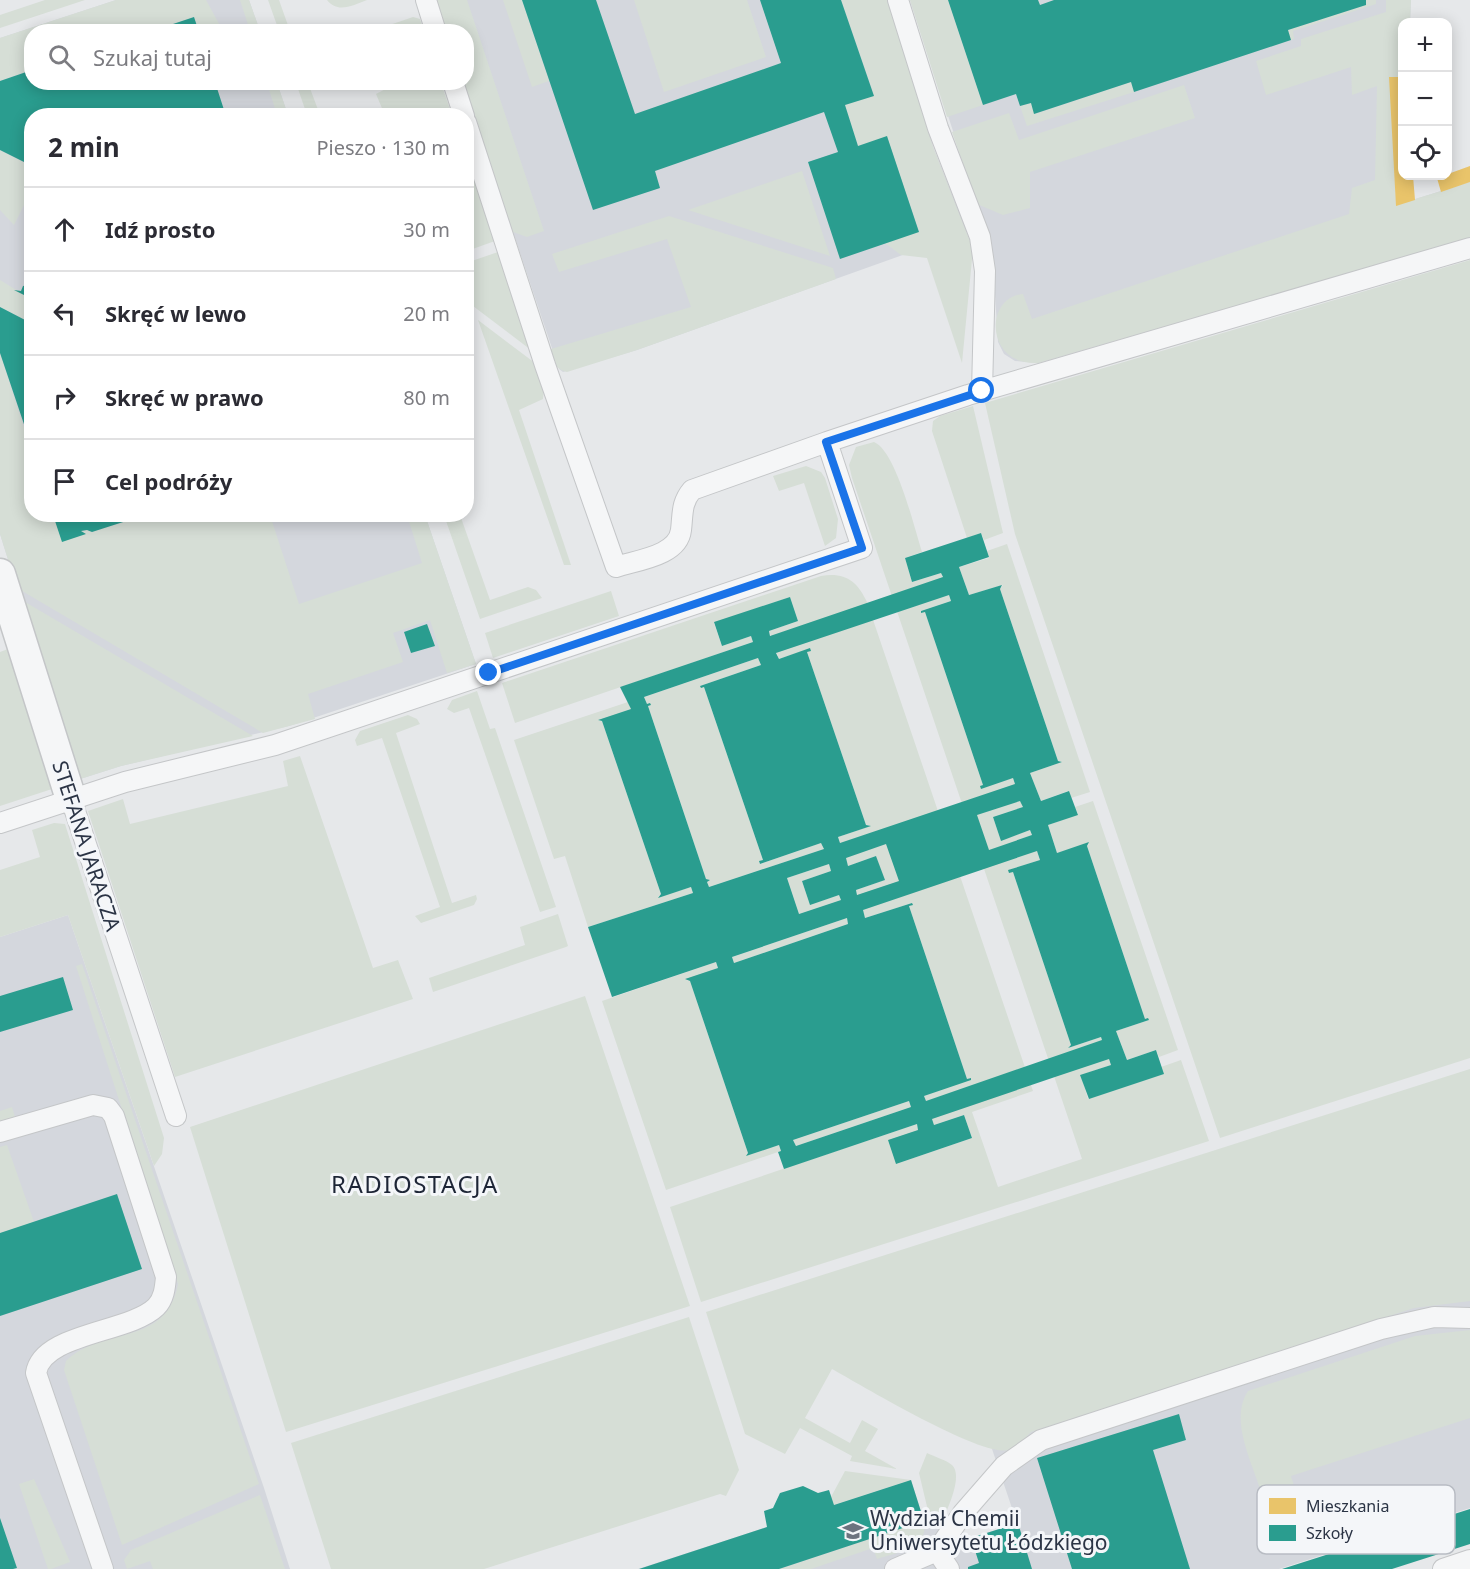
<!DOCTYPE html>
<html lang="pl">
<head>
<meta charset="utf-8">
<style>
  :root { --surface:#fff; --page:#f2f2f3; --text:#2b2b33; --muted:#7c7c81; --line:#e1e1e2 }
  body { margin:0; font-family:"Noto Sans",sans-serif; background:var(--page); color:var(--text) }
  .controls { position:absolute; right:18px; top:18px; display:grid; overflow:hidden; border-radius:12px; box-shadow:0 3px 15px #0003 }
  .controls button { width:54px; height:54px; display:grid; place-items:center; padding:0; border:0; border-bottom:2px solid var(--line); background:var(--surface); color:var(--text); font:30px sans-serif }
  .stop { position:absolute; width:18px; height:18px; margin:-14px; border:4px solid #1a73e8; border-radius:50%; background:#fff }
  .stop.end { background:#1a73e8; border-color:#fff; box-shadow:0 2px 6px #0008 }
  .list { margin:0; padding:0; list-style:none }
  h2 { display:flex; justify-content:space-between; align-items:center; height:78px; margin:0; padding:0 24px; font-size:26px }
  h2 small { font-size:20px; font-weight:400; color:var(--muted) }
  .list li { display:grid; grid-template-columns:39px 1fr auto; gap:18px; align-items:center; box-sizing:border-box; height:84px; padding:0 24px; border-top:2px solid var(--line) }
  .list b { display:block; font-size:22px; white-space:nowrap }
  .list em { font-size:20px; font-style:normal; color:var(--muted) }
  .icon { flex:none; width:33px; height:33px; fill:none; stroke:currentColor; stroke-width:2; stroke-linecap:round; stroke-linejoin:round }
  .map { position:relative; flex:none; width:1470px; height:1569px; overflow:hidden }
  .search { position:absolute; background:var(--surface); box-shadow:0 3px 15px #0003; left:24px; top:24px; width:450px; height:66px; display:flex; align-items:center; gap:15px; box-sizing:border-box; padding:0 21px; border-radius:24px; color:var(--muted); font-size:22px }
  .panel { position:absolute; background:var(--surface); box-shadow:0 3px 15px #0003; left:24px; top:108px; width:450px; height:414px; border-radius:24px }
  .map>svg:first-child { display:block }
  .built { fill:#d4d7dd }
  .green { fill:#d6ded6 }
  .homes { fill:#e9c46a }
  .schools { fill:#2a9d8f; fill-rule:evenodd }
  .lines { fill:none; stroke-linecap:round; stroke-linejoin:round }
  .service-casing { stroke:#c4c6c8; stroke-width:22 }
  .pedestrian-casing { stroke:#c4c6c8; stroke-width:33 }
  .service { stroke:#f5f6f7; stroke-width:20 }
  .pedestrian { stroke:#f5f6f7; stroke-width:30 }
  .route { stroke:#1a73e8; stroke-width:8 }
  .labels { text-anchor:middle; stroke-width:6; stroke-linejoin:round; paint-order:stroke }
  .street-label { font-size:21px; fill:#2b3445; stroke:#f4f6f9 }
  .poi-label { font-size:21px; fill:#2b3445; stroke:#f4f6f9; text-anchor:start }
  .quarter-label { font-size:24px; letter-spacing:1.5px; fill:#1d2536; stroke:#f4f6f9 }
  .key { fill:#f4f6f9; stroke:#b8bcc3; stroke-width:1.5 }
  .key-label { font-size:16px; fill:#2b3445 }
</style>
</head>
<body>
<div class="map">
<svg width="1470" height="1569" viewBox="0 0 1470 1569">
  <rect width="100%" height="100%" fill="#e6e8ea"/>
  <path class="built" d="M116,0H249L260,31L32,32V82L277,83L288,115L32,116V514L425,515L476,664L289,726L121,766L77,780L0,534V38Z
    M436,0H887L933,147L967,232L637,350L563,372L559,369L463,83L466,82V32L446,31Z
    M910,0H1411L1410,22H1402V77H1390L1396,205L1470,182V238L1038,363L1015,361L1004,354L998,342L993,262L977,204Z
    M68,915L264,1488L290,1569H0V937Z
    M1470,1286V1508L1279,1569H638L911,1480L924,1521L971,1538L1017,1523L990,1443Z"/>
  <path class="green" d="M45,0H85L0,28V15Z
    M116,0H206L223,31H199L194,17L171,25L175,28L173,31L164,27L150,32H32L31,70L0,81V38Z
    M240,0H249L260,31H250Z
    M268,0H279L290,31H279Z
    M327,0H367C353,5 338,14 327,0Z
    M436,0H467L544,231L527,237L513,232L463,83L466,82V32L446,31Z
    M503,0H522L549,81L532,87Z
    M634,0H747L766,57L664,92Z
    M841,0H887L933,147L973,249L962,363L927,258L901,255L885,243L919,231L887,137L858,146L845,105L874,95Z
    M910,0H948L983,105L947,117Z
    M1366,0H1376V4L1293,31L1294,39L1291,40L1288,30L1366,5Z
    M1386,0H1411L1410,22H1402V77H1390L1396,205L1470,182V238L1038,363C985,366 984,297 1023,294L1032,319L1349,214L1352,188L1375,180L1377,86L1352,95L1351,67L1266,95L1256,61L1301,46V39L1386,12Z
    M413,17L420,19L424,31H372Z
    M1131,82L1134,92L1027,126L1020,106L1031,103L1035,114Z
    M267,83H277L288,115H277Z
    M296,83H308L320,115H307Z
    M390,83H441L452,115H403L401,109L384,113L376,94L391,86Z
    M1184,85L1195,118L1030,172V208L1003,215L977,204L952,132L1009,113L1019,140Z
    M0,150L31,166V191L14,225L0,210Z
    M466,157L495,241L467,251H466Z
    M802,171L830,256L688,210Z
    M669,216L833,268L836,279L637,350L567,372C556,370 550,359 551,349L691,307L667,239L559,272L552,254Z
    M498,252L531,350L473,306L467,287L466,263Z
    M1470,260V1058L1220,1138L1015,534L985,403Z
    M0,280L31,299V319L27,321L0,307Z
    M478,320L535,363L544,388L543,399L519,410L571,565H564Z
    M0,353L31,449L32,514L58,515L61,516L59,520L55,518L85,534L81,531L87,530L92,532L146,515H270L299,604L422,563L407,515H425L476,664L447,673L430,620L393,633L403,662L308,694L315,719L263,733L17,588L0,534Z
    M973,406L1003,533L984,540L981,533L967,538L932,431L933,421L940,416Z
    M874,442C896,451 914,527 922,552L905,558L912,582L941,573L951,601L921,611L925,612L983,785L980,787L1013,778L1023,807L993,817L1001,840L1030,830L1040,860L1009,870L1013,872L1071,1045L1068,1048L1101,1037L1111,1065L1081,1075L1088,1099L1163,1074L1161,1067L1181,1060L1209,1141L701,1302L670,1207L917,1124L918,1130L896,1164L972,1138L964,1115L934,1125L924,1096L971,1078L967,1079L909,906L912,903L865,918L856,890L884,880L876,856L848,866L838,837L870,826L866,825L807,652L810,649L779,659L769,631L798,621L790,597L714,623L722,646L751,636L753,642L515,723L502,683L821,576C845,572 857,581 867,602L1033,1091L972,1112L998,1187L1082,1159L852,478L849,465L856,447Z
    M806,466L821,472L825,478L838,519L836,538L825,546L804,483L779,491L773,476Z
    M444,515H460L490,600L528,587L536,590L542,598L480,619Z
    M1007,544L1090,792L1071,798L1068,791L1041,801L1030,773L1062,762L1058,761L1000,589L1003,585L969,595L959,567L989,558L987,551Z
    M611,591L619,616L493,658L485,633Z
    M20,599L253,736L121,766L77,780Z
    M8,649L52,789L0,806V652Z
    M758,658L761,665L700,686L704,687L763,860L759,862L760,864L821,843L824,849L709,887L707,882L710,880L706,879L648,706L651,705L647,704L644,697Z
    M477,691L490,729L495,728L556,907L540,912L469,708L454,713L447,709L452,700Z
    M628,702L631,709L598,721H602L661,894L658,897L691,887L693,893L588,927L565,856L554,859L514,740Z
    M408,715L417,719L420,724L396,733L452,903L476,895L477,899L474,905L421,923L415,916L440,907L382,738L357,746L355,740L360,731Z
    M300,756L373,968L398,960L413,999L175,1077L88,811L123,799L130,824L288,786L283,761Z
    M1093,801L1178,1050L1159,1057L1156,1050L1127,1060L1116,1031L1149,1020L1145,1019L1087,846L1090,844L1057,853L1048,825L1078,814L1075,807Z
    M54,823L65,824L164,1138L162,1154L154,1166L68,915L0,937V870L40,857L32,830Z
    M829,864L831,871L802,881L810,904L839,895L841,900L799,914L787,878Z
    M558,914L568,946L566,947L433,992L429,978L525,945L520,927Z
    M847,918L848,924L734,963L732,957Z
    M716,962L718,968L686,980L690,981L748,1153L745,1154L779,1145L781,1151L666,1190L602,1001Z
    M82,964L259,1484L122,1545L64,1370L66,1361C103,1325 166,1348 178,1284L76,966Z
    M585,996L690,1306L286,1432L190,1127Z
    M1470,1069V1301L1414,1308L1031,1432C1025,1438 1017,1448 1009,1450C982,1458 861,1385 832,1369L805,1418L850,1443L862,1420L878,1429L865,1451L897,1469L850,1461L852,1456L800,1428L785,1454L745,1434L706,1312Z
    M909,1101L911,1107L796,1146L793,1140Z
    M12,1107L15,1117L0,1122V1111Z
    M7,1145L34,1222L0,1233V1147Z
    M689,1317L739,1470L726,1496L720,1494L484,1569H331L291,1443Z
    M1470,1330V1418L1291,1476L1298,1498L1275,1500L1261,1492C1252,1462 1229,1420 1248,1391L1415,1336Z
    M927,1453C935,1457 946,1460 952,1465C964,1476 946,1512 941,1524L930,1519L919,1473Z
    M845,1471L911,1480L834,1505L831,1497Z
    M34,1479L70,1562L51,1569H48L19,1484Z
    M260,1495L285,1569H153L150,1561L127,1569L124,1560L131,1550Z
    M924,1521C929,1549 898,1552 877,1559L873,1548L811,1569H779Z"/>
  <path class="homes" d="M1389,77H1402V176H1413L1415,200L1396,206Z
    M1470,166V182L1441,192L1437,178Z"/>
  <path class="schools" d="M522,0H596L635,114L781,63L760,0H841L874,96L845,105L858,146L887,136L919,232L840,259L808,162L838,152L824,112L655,171L660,188L593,210Z
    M948,0H1038L1040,5L1054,0H1366V5L1288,30L1291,40L1134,92L1131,82L1034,114L1031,103L1020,106L1016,94L983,105Z
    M194,17L199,32H151L164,27L173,31L175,28L170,25Z
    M32,70V82H215L226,116H32V166L0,150V81Z
    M32,284V299L14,290L21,291L23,286Z
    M0,307L27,321L32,319V448L0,353Z
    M58,514H145V515L92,532L87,530L81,531L86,534L62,542L54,518L59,520L61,516Z
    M981,533L989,557L959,567L969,595L1002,585L1000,589L1058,761L1062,762L1030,773L1041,801L1069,791L1078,815L1048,825L1057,853L1089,842L1087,846L1145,1019L1148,1018L1149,1020L1116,1031L1127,1060L1156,1050L1164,1074L1089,1099L1080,1075L1111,1065L1109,1059L1055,1077L932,1119L934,1125L964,1115L972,1138L896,1164L888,1140L918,1130L917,1124L784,1169L778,1152L781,1151L779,1145L746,1156L748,1153L690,981L685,979L718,968L716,962L612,997L588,927L693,893L691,887L658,898L661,894L602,721L598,720L631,709L620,687L753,642L751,636L722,646L714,622L790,597L798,621L769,631L770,636L943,577L941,573L912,582L905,558ZM949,595L951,601L921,611V613L925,612L983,785L980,786L981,789L1013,778L1015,784L840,843L838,837L871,826L866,825L807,652L811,651L810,648L779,659L776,653ZM758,658L761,665L700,686L701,688L704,687L763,860L759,861L760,864L821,843L824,849L709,887L707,882L710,880L706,879L648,706L651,705L650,703L647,704L644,697ZM1020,801L1023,807L993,817L1001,841L1030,830L1032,835L989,850L977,815ZM886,844L899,881L857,895L856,890L885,880L876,856L848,866L846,858ZM1037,851L1040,860L1008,870L1009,873L1013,872L1071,1045L1068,1048L1101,1037L1102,1040L926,1101L924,1096L971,1080V1078L967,1079L909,906L913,905L912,903L865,918L863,910ZM829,864L831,871L802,881L810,905L839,895L841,900L799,914L787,878ZM847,918L848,924L734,963L732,957ZM909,1101L911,1107L796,1146L793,1140Z
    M427,624L435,646L411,653L404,632Z
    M63,977L73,1010L0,1032V996Z
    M117,1194L142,1269L0,1316V1233Z
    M1179,1414L1186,1440L1153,1450L1190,1569H1072L1037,1458Z
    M911,1480L924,1521L779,1569H639L767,1527L764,1511L773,1508L780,1493L803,1486L818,1493L829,1490L834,1505Z
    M1470,1509V1544L1392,1569H1282Z
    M0,1518L17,1568L13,1569H0Z
    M1018,1523L1032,1569H968V1567L979,1563L971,1538Z"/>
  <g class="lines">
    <g class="service-casing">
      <path id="service" d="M426,0L436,32
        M898,0L938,128L980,237L985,271L982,391
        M453,82L464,116
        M466,122L545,365L616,567C637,560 678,556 681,530C683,514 681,503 692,490L827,442
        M71,799L176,1116
        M0,823L125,782L275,745L862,548L827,442L968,395L1470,248
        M0,1132L93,1105L108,1108L114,1116L166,1277C165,1288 164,1299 156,1307C129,1333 42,1333 36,1373L103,1569
        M937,1551L949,1569
        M895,1569L937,1551L963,1513L1004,1466L1041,1440L1381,1329L1434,1317L1470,1318
        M1443,1569L1470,1560"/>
    </g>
    <g class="pedestrian-casing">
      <path id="pedestrian" d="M0,574L71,799"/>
    </g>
    <use href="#service" class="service"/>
    <use href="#pedestrian" class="pedestrian"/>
  </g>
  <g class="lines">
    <path class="route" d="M489,673L862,548L826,442L982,391"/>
  </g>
  <defs>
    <g id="university-bare" transform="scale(1.62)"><path d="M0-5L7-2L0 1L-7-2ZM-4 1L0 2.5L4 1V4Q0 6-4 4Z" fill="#6c737f" stroke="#f4f6f9" stroke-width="2.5" paint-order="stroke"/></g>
  </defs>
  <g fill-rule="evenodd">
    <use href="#university-bare" x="853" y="1531"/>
  </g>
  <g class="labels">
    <g class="street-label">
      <text transform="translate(86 846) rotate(72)" y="7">STEFANA JARACZA</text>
    </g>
    <g class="poi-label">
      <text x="870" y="1526">Wydział Chemii<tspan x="870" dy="24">Uniwersytetu Łódzkiego</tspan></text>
    </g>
    <g class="quarter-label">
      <text x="415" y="1193">RADIOSTACJA</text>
    </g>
  </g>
  <rect x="1257" y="1485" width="198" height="69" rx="9" class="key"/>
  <rect x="1269" y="1498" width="27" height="16" fill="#e9c46a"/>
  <rect x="1269" y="1525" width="27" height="16" fill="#2a9d8f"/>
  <g class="key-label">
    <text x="1306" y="1512">Mieszkania</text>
    <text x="1306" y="1539">Szkoły</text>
  </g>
</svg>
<div class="controls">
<button>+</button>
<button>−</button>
<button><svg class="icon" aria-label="locate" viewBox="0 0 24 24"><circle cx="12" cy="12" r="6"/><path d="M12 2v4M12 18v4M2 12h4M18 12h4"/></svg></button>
</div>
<div class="stop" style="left:982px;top:391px"></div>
<div class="stop end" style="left:489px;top:673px"></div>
<div class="search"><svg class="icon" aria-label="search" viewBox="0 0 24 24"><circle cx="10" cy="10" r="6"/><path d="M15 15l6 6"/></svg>Szukaj tutaj</div>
<section class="panel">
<h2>2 min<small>Pieszo · 130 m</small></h2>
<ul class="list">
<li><svg class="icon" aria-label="ahead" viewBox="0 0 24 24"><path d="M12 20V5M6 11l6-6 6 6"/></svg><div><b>Idź prosto</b></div><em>30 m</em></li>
<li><svg class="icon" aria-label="left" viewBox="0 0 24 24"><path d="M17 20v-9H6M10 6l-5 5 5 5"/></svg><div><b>Skręć w lewo</b></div><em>20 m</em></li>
<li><svg class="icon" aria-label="right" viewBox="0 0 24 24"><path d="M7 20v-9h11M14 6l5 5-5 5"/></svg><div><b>Skręć w prawo</b></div><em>80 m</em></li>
<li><svg class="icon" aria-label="arrive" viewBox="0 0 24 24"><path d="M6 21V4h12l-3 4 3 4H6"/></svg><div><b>Cel podróży</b></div></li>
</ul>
</section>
</div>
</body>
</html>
